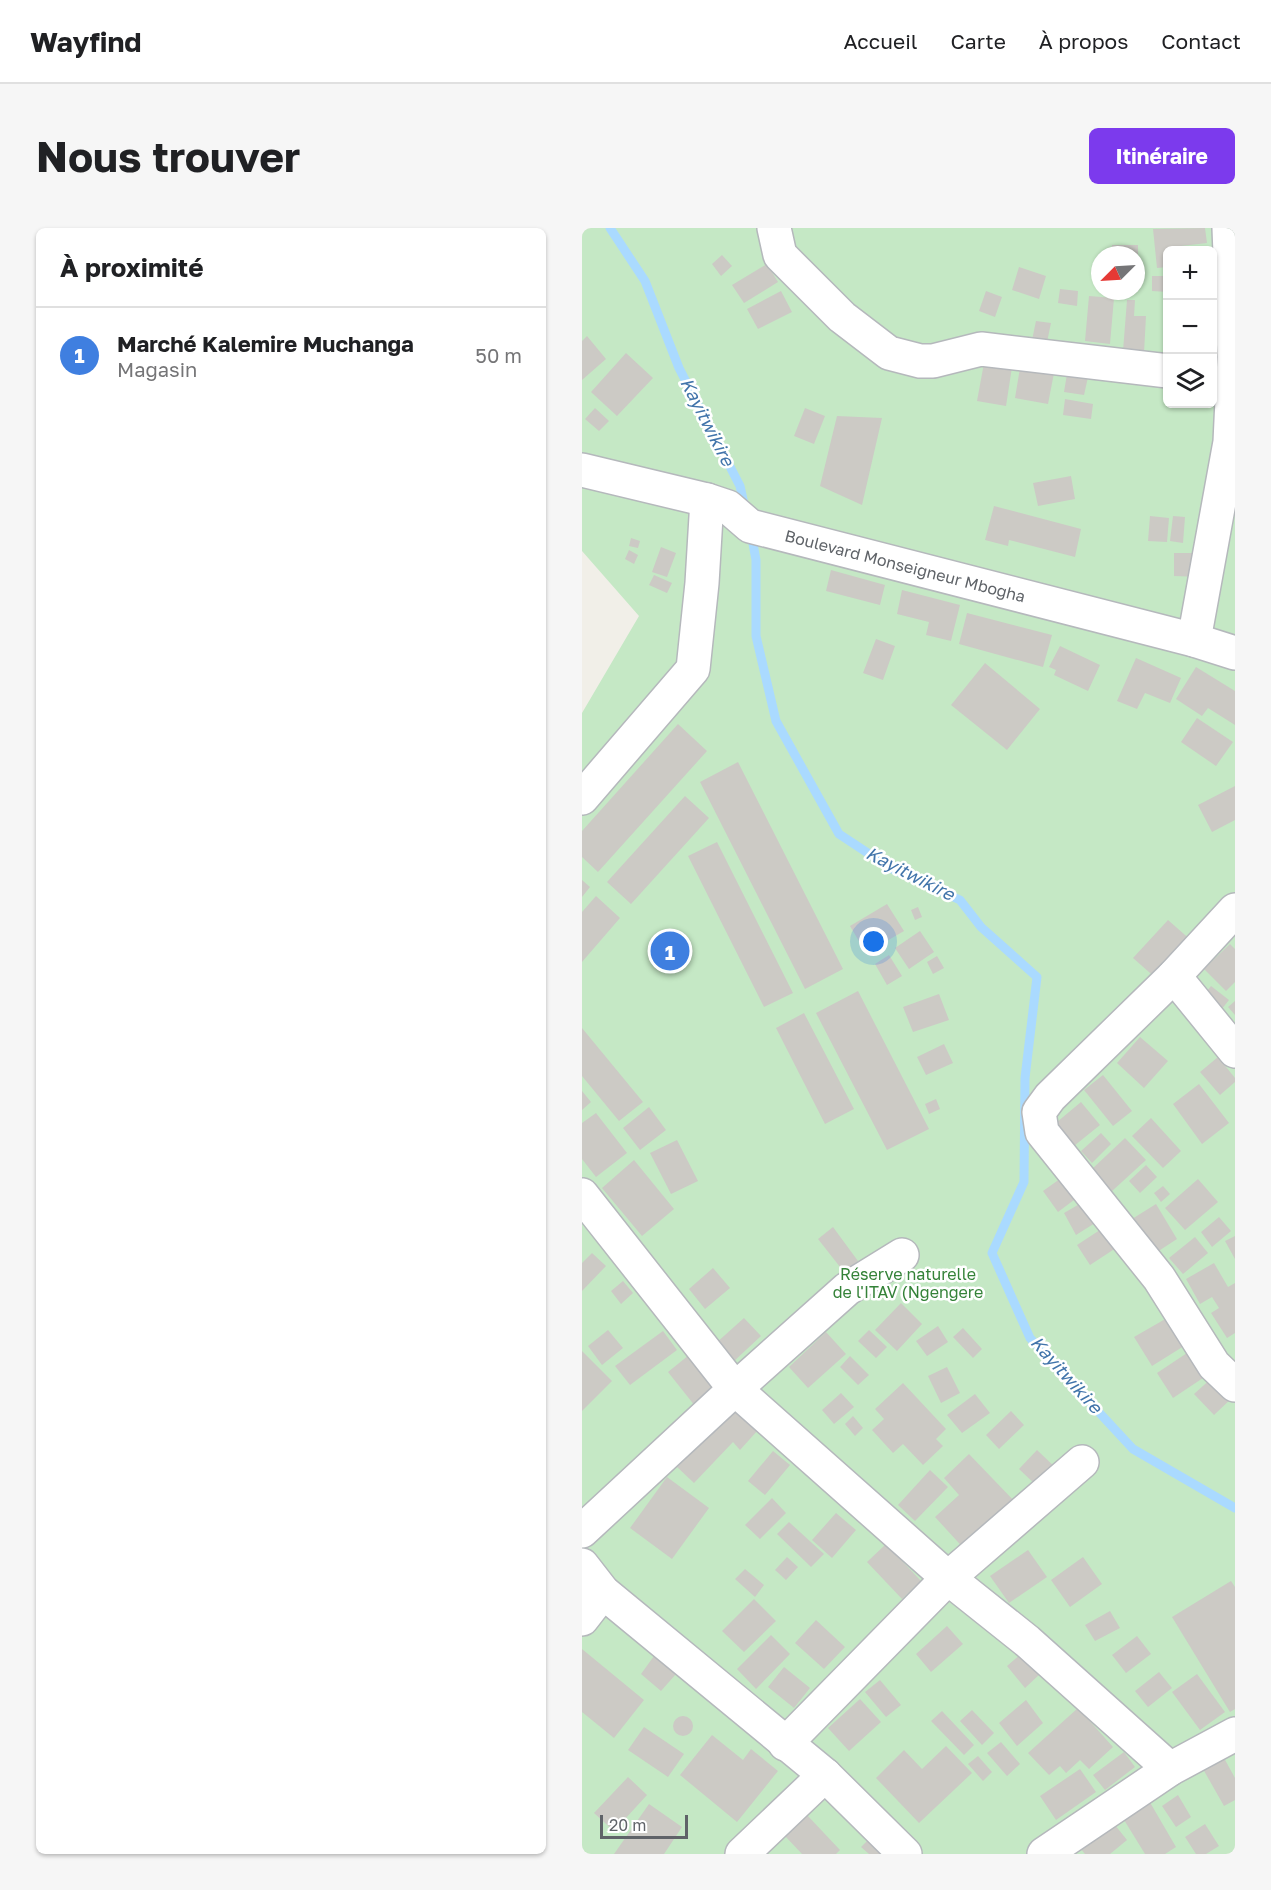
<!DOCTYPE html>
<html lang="fr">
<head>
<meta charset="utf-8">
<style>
  :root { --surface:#fff; --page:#f6f6f6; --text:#202124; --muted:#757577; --line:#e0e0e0; --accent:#7c3aed }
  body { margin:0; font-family:"Golos Text",sans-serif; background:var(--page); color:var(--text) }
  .controls { position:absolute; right:18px; top:18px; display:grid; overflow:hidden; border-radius:9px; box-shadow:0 2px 4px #0004 }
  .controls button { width:54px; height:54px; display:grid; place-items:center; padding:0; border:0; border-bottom:2px solid var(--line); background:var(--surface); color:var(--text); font:30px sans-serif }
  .compass { position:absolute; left:509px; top:18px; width:54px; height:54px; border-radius:50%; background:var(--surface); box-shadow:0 2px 4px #0004; rotate:246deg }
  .scale { position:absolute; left:18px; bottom:15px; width:88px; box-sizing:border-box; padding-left:6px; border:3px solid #5f6368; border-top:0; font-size:16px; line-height:21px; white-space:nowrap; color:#5f6368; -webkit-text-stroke:4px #fff; paint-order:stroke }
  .you { position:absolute; left:292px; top:714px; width:21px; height:21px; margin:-15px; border:4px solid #fff; border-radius:50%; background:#1a73e8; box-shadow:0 0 0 9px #1a73e833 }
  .badge { display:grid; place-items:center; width:39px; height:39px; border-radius:50%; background:var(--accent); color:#fff; font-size:20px; font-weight:700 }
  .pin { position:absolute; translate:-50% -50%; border:3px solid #fff; box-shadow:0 2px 6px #0006 }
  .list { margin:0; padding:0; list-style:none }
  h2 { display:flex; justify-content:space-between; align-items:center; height:78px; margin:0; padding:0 24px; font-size:26px }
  h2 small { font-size:20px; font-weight:400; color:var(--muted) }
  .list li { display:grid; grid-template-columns:39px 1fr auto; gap:18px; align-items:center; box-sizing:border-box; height:96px; padding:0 24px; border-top:2px solid var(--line) }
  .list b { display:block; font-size:22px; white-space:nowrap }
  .list p { margin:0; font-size:20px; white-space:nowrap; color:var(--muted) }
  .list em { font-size:20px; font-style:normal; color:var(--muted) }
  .icon { flex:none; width:33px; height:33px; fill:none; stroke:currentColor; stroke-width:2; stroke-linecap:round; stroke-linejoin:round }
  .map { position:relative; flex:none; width:653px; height:1626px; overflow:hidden; border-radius:9px }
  header { display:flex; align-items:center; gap:36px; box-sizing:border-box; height:84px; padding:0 30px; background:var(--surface); border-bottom:2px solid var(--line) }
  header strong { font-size:28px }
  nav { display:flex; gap:33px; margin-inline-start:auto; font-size:21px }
  .intro { display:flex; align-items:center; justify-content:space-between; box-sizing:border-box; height:144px; padding:0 36px }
  h1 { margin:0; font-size:42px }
  .button { padding:15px 27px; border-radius:9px; background:var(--accent); color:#fff; font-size:21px; font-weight:700 }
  main { display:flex; gap:36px; padding:0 36px }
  aside { flex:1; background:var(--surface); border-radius:9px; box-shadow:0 2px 4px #0004 }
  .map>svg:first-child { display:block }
  .green { fill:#c5e8c5; fill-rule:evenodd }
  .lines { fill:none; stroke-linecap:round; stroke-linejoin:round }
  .stream { stroke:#aadaff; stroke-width:9 }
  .building { fill:#cccac5 }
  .minor-casing { stroke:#b5b8bc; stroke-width:36 }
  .minor { stroke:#fff; stroke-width:33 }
  .labels { text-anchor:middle; stroke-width:5; stroke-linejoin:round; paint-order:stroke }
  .street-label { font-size:16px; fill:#5f6368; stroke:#fff }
  .park-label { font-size:16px; fill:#348238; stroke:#fff }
  .water-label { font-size:18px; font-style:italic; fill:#4174aa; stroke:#fff }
</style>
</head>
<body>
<header>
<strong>Wayfind</strong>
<nav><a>Accueil</a><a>Carte</a><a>À propos</a><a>Contact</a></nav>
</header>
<div class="intro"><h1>Nous trouver</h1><a class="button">Itinéraire</a></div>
<main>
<aside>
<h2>À proximité<small></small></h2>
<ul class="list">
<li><span class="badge" style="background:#3f7fe0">1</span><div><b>Marché Kalemire Muchanga</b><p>Magasin</p></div><em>50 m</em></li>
</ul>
</aside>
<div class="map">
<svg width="653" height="1626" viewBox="0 0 653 1626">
  <rect width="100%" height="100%" fill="#f1efe8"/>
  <path class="green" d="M0,0H653V1626H0V485L57,388L0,323ZM586,22H630V176H586ZM518,27H554V63H518Z"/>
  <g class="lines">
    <path class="stream" d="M28,0L63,53L97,140L158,258L163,280
      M169,305L174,332V408L194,493L257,606L310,641L378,672L399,699L455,749L443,850L442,954L410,1025L448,1110L551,1221L653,1280"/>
  </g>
  <path class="building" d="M623,0L625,15L599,18L600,22H586V39L575,40L571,1Z
    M530,17H556V27H530Z
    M140,27L150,38L139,48L130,36Z
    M185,36L196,54L162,75L150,57Z
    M437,39L464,48L457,71L430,62Z
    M570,48H586V64L570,63Z
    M478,61L496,63L495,78L476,75Z
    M199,63L210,84L176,101L165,81Z
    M404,63L420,69L413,89L397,83Z
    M507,68L532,70L528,116L503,113Z
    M545,72H553L552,88H564L562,125L541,123Z
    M454,93L469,95L465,114L450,112Z
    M5,108L24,131L0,152V113Z
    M44,125L71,150L35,188L9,164Z
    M402,135L430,139L424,178L395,173Z
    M438,140L472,145L466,176L433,170Z
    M485,146L506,149L502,167L482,164Z
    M483,171L511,176L509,191L481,187Z
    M13,180L27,193L17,203L3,191Z
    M223,180L243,188L232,216L212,208Z
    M255,188L300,190L280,277L238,258Z
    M489,248L493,271L456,278L451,255Z
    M412,278L499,301L493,329L427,312L426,318L403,312Z
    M568,288L587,290L585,314L566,313Z
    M591,288L603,289L601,315L588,313Z
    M49,310L58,313L56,320L47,318Z
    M79,319L94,325L85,349L70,344Z
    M47,322L56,327L52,336L43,331Z
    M592,325H618V349L592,348Z
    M249,342L303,357L298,377L244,363Z
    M72,347L90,355L85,365L67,357Z
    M320,362L378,377L369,413L344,407L347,394L315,386Z
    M385,385L470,407L461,439L377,416Z
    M294,411L313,418L301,452L281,445Z
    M478,418L518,437L506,463L472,447L474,442L467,439Z
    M554,430L599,450L588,475L563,465L555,481L535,473Z
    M403,435L458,481L425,522L369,477Z
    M614,439L653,463V497L626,480L620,488L594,471Z
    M615,490L651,514L634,538L599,514Z
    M96,496L125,523L16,644L0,629V603Z
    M156,534L261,741L223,761L118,554Z
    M653,558V592L630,604L616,577Z
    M103,568L127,590L49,676L25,654Z
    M135,614L211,765L182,779L106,628Z
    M0,652L8,659L0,669Z
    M14,668L38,690L0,734V684Z
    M305,676L322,703L284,725L268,698Z
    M336,679L340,689L333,692L329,682Z
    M586,692L611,714L576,752L551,730Z
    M338,703L352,724L327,741L313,720Z
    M648,716L653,721V754L644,763L622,741Z
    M307,727L320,748L305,757L293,736Z
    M355,728L362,740L351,746L345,734Z
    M629,758L647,772L639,782L621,768Z
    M276,763L347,901L305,922L234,785Z
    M357,766L367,792L331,804L321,779Z
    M653,773V787L646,779Z
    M222,785L272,881L243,896L194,800Z
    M0,800L61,874L37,893L0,848Z
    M558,809L586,833L562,860L535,835Z
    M362,816L371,835L344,847L335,829Z
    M636,829L653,850V854L638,867L618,844Z
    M521,847L550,883L531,898L502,862Z
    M617,856L647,895L620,916L591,876Z
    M0,863L9,874L0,882Z
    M354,871L358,881L347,886L343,876Z
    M499,874L518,897L487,922L469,899Z
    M67,879L84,902L58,922L41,900Z
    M14,885L45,925L14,949L0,931V895Z
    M569,890L599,923L581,940L550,908Z
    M519,905L529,916L510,935L499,923Z
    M543,910L564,932L529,964L509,942Z
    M95,912L116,953L89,966L68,925Z
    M52,932L92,981L60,1008L20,960Z
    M564,937L575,949L558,965L547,953Z
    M482,948L496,969L476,984L461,963Z
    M616,951L636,974L603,1002L583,980Z
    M581,958L588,966L579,974L572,965Z
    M501,974L513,995L494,1007L482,985Z
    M574,976L595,1011L572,1026L550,991Z
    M637,989L649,1003L630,1019L619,1004Z
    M251,999L276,1033L262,1044L236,1011Z
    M521,1000L534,1020L508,1037L495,1017Z
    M653,1008V1031L643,1013Z
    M613,1009L626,1025L601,1046L587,1030Z
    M10,1025L24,1038L0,1063V1035Z
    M632,1035L646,1059L653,1055V1105L645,1110L629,1085L637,1080L630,1069L618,1076L604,1051Z
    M131,1040L148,1060L123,1081L107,1061Z
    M41,1053L51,1065L39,1076L29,1063Z
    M319,1075L340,1096L315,1123L293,1102Z
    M162,1090L179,1108L150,1135L133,1116Z
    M585,1090L602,1118L570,1138L552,1109Z
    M356,1098L366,1114L345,1128L334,1113Z
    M381,1100L400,1121L391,1130L371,1109Z
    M26,1102L41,1120L20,1137L6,1118Z
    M287,1102L305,1119L294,1130L276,1113Z
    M81,1103L95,1122L48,1157L33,1138Z
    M244,1104L264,1126L226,1160L207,1139Z
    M0,1123L30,1153L0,1183Z
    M608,1123L624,1148L591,1170L575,1145Z
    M107,1127L134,1162L113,1178L86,1144Z
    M268,1128L287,1147L276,1157L258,1139Z
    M365,1139L378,1165L359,1175L346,1148Z
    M632,1148L651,1169L632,1187L612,1166Z
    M321,1155L364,1201L354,1211L361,1218L341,1237L321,1216L311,1225L290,1202L302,1191L293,1181Z
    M259,1165L272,1179L252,1196L240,1182Z
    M393,1166L408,1185L380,1205L365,1187Z
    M152,1179L176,1202L158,1222L151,1214L112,1255L94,1238Z
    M429,1183L442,1197L417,1221L404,1207Z
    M271,1188L281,1200L273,1208L263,1196Z
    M455,1222L475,1241L457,1260L437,1241Z
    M191,1223L208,1237L183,1267L166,1253Z
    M387,1226L436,1277L386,1325L353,1289L377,1267L362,1250Z
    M348,1242L366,1259L333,1293L316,1277Z
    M85,1249L127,1280L90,1331L48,1300Z
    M190,1270L204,1285L178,1311L163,1297Z
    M254,1285L274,1302L250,1330L230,1312Z
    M207,1294L242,1326L229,1339L195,1306Z
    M304,1316L339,1353L320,1371L285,1334Z
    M446,1322L465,1349L427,1375L408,1348Z
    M205,1329L216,1339L204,1352L193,1342Z
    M501,1329L520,1356L488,1379L469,1352Z
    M163,1341L182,1357L173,1369L153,1351Z
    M649,1353L653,1359V1481L648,1484L590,1389Z
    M172,1371L194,1393L162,1424L140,1403Z
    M528,1383L538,1400L513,1413L503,1397Z
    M234,1392L263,1419L242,1441L213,1415Z
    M365,1398L381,1416L349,1444L334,1426Z
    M189,1407L208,1426L174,1461L155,1441Z
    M555,1408L569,1426L544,1445L530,1427Z
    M0,1421L62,1472L32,1510L0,1484Z
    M440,1425L458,1446L443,1460L425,1438Z
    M72,1428L94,1446L79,1463L59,1446Z
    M202,1439L228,1460L212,1480L186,1459Z
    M577,1444L590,1460L566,1479L553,1463Z
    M615,1446L643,1484L618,1502L590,1464Z
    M298,1452L319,1477L304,1489L283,1464Z
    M278,1471L299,1494L267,1523L246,1500Z
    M444,1472L461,1495L435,1518L417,1495Z
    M496,1480L531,1519L507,1541L498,1532L484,1545L478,1538L467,1547L446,1525Z
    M390,1482L412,1505L400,1517L378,1493Z
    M360,1483L392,1517L382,1527L349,1493Z
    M91 1498a10 10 0 1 1 20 0a10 10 0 1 1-20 0Z
    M62,1499L102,1526L86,1549L46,1522Z
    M130,1507L161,1532L169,1521L196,1543L155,1594L98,1547Z
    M419,1514L438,1536L425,1548L405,1525Z
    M364,1518L390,1545L337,1595L294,1550L322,1522L340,1541Z
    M542,1524L553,1539L523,1562L511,1547Z
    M396,1528L410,1544L401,1553L386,1536Z
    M642,1530L653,1550V1572L642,1578L621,1541Z
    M498,1541L514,1564L474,1592L458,1568Z
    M46,1549L65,1567L32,1603L12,1585Z
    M596,1567L609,1589L594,1599L580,1578Z
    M566,1571L594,1619L583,1626H563L539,1587Z
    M67,1576L100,1599L82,1626H32Z
    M225,1587L258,1622L254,1626H220L203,1608Z
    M529,1592L545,1612L528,1626H503L497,1619Z
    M623,1596L637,1618L624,1626H614L603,1609Z
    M290,1608L307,1626H287L279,1619Z"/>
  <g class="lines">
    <g class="minor-casing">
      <g id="minor">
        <path d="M192,0L198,27L260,89L307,125L338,133H351L399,121L586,143"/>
        <path id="s1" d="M0,242L125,272L146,279L168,298L612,412L653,425"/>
        <path d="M612,412L648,214L652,129L647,0"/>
        <path d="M0,570L111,441L120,355L125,272"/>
        <path d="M653,682L592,748L468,869L457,884L460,904L577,1050L632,1137L653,1157"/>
        <path d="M592,748L653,823"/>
        <path d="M0,967L153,1161L366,1350L445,1413L588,1541"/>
        <path d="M0,1303L153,1161L265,1061L320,1027"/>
        <path d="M0,1337L21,1364L243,1547L323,1626"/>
        <path d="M0,1391L21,1364"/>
        <path d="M203,1516L366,1350L500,1234"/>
        <path d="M160,1626L243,1547"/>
        <path d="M462,1626L588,1541L653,1506"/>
      </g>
    </g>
    <use href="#minor" class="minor"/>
  </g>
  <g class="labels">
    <g class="street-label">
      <text dy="6" stroke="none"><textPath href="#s1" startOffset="340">Boulevard Monseigneur Mbogha</textPath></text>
    </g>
    <g class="park-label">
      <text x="326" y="1052">Réserve naturelle<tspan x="326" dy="18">de l'ITAV (Ngengere</tspan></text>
    </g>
    <g class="water-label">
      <text transform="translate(125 194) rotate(63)" y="6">Kayitwikire</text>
      <text transform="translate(328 646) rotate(27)" y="6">Kayitwikire</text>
      <text transform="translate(484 1147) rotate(48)" y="6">Kayitwikire</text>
    </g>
  </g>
</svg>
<div class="controls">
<button>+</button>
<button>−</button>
<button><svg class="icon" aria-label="layers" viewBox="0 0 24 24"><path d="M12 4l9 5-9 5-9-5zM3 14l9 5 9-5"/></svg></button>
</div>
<svg class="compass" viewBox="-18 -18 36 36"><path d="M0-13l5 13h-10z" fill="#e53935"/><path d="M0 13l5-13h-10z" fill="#757577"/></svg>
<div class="scale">20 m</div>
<div class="you"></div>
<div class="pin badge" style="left:88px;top:723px;background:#3f7fe0">1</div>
</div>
</main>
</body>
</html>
